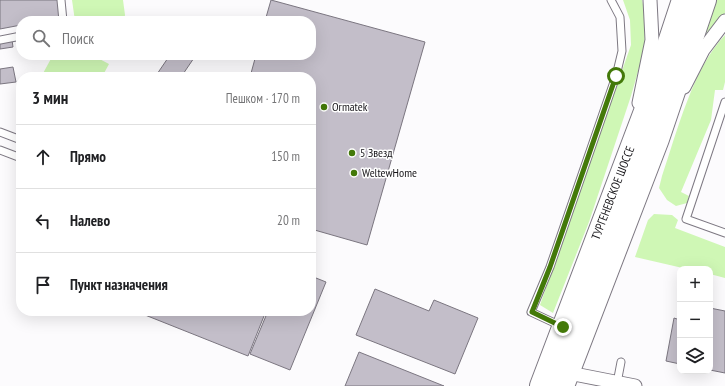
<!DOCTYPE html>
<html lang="ru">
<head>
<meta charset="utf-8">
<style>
  :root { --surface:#fff; --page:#f2f2f2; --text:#202124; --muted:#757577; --line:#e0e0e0 }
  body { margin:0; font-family:"PT Sans Narrow",sans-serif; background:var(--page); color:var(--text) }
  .controls { position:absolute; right:12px; bottom:12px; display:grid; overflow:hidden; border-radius:8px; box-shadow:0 4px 16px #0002 }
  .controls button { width:36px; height:36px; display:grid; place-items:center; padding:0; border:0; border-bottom:1px solid var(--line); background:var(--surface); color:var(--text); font:20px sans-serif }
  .stop { position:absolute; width:12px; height:12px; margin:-9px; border:3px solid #437909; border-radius:50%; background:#fff }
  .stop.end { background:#437909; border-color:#fff; box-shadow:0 1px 4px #0008 }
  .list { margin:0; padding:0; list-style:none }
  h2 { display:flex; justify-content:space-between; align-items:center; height:52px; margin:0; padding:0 16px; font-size:17px }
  h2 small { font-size:13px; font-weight:400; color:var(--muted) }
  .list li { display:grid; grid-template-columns:26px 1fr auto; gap:12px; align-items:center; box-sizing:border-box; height:64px; padding:0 16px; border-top:1px solid var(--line) }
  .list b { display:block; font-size:15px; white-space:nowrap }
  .list em { font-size:13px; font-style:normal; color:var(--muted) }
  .icon { flex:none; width:22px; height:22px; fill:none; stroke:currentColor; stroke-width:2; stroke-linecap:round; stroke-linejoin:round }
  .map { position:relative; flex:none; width:725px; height:386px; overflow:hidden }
  .search { position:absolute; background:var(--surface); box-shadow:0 4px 16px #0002; left:16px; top:16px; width:300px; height:44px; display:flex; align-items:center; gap:10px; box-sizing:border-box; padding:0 14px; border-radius:16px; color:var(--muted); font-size:15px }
  .panel { position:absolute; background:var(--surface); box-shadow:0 4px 16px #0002; left:16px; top:72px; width:300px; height:244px; border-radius:16px }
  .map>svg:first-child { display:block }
  .green { fill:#cff7b5 }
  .building { fill:#c3bec9; stroke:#7b7680 }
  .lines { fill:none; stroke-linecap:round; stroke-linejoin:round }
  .service-casing { stroke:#7d7882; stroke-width:9 }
  .minor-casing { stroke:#7d7882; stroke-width:15 }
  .trunk-casing { stroke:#7d7882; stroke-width:24 }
  .service { stroke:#fff; stroke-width:7 }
  .minor { stroke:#fff; stroke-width:13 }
  .trunk { stroke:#fff; stroke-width:22 }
  .route { stroke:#437909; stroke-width:5 }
  .poi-dot { fill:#437909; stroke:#fff; stroke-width:1.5 }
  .labels { text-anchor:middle; stroke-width:3; stroke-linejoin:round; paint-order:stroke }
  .poi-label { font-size:12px; fill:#171519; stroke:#fff; text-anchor:start }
  .street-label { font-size:12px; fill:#171519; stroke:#fff }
</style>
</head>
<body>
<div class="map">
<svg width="725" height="386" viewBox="0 0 725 386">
  <rect width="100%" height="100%" fill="#fcfbfd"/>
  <path class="green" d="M72,0H123L125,15L124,21H75Z
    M623,0H642L644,9L645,47L631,96L589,222L553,313L540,305L631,45L630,20Z
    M711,0H725V13L698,42Z
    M725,35V82L723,90H715L711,120L681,192L689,196L687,203L676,206L667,200L659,188L662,176C677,132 693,68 725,35Z
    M53,55H92L109,64L102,77H41Z
    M654,214L672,215L678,220L675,228L725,247V278L710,274V269H687L635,257L648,220Z"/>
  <path class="building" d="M0,0H58L61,19L21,21V25L0,29Z
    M271,0L425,42L367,245L311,229V77H250L256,55H311V21H265Z
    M12,40L13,47L0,49V42Z
    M170,55H196L181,77H155Z
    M13,67L16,82L0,84V69Z
    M311,276L326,282L290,370L250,354L268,311H311Z
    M375,289L429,311L434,300L478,318L455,374L356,335Z
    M710,308L725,311V373L710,370Z
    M135,311H266L248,356Z
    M674,318L680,320V364L666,361Z
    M359,352L444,386H345Z"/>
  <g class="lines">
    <g class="service-casing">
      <path id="service" d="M61,0L63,21
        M0,40L21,36
        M725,102L686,219L725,233
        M0,132L21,140
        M0,150L21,158
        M561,326L531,312L550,267L616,76L622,51L620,17L611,0
        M617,383L621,362"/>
    </g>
    <g class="minor-casing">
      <path id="minor" d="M684,87L703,50L725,21
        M639,103L652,40L650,0
        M569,373L635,386"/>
    </g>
    <g class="trunk-casing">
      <path id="trunk" d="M541,386L655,85L683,0
        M563,386L658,139L705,0"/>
    </g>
    <use href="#service" class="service"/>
    <use href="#minor" class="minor"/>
    <use href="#trunk" class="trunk"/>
  </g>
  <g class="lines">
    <path class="route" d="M563,327L532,312L550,267L616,76"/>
  </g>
  <g class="poi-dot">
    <circle cx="324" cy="107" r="4"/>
    <circle cx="352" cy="153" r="4"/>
    <circle cx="354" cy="173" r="4"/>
  </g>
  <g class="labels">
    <g class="poi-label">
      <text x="332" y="111">Ormatek</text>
      <text x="360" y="157">5 Звезд</text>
      <text x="362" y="177">WeltewHome</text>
    </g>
    <g class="street-label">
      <text transform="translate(613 193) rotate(-69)" y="4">ТУРГЕНЕВСКОЕ ШОССЕ</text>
    </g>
  </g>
</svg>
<div class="controls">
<button>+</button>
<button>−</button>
<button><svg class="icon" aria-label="layers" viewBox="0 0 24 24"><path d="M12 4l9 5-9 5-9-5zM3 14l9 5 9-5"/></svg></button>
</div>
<div class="stop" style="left:616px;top:76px"></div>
<div class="stop end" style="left:563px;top:327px"></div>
<div class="search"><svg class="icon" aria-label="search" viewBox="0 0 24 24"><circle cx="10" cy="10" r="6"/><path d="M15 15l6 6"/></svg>Поиск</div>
<section class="panel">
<h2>3 мин<small>Пешком · 170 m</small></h2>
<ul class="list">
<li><svg class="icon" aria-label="ahead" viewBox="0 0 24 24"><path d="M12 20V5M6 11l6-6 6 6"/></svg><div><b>Прямо</b></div><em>150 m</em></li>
<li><svg class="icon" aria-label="left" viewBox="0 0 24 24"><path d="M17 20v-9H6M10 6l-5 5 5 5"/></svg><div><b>Налево</b></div><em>20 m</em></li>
<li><svg class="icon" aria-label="arrive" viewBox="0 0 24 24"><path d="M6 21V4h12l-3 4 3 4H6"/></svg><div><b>Пункт назначения</b></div></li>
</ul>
</section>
</div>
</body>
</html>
